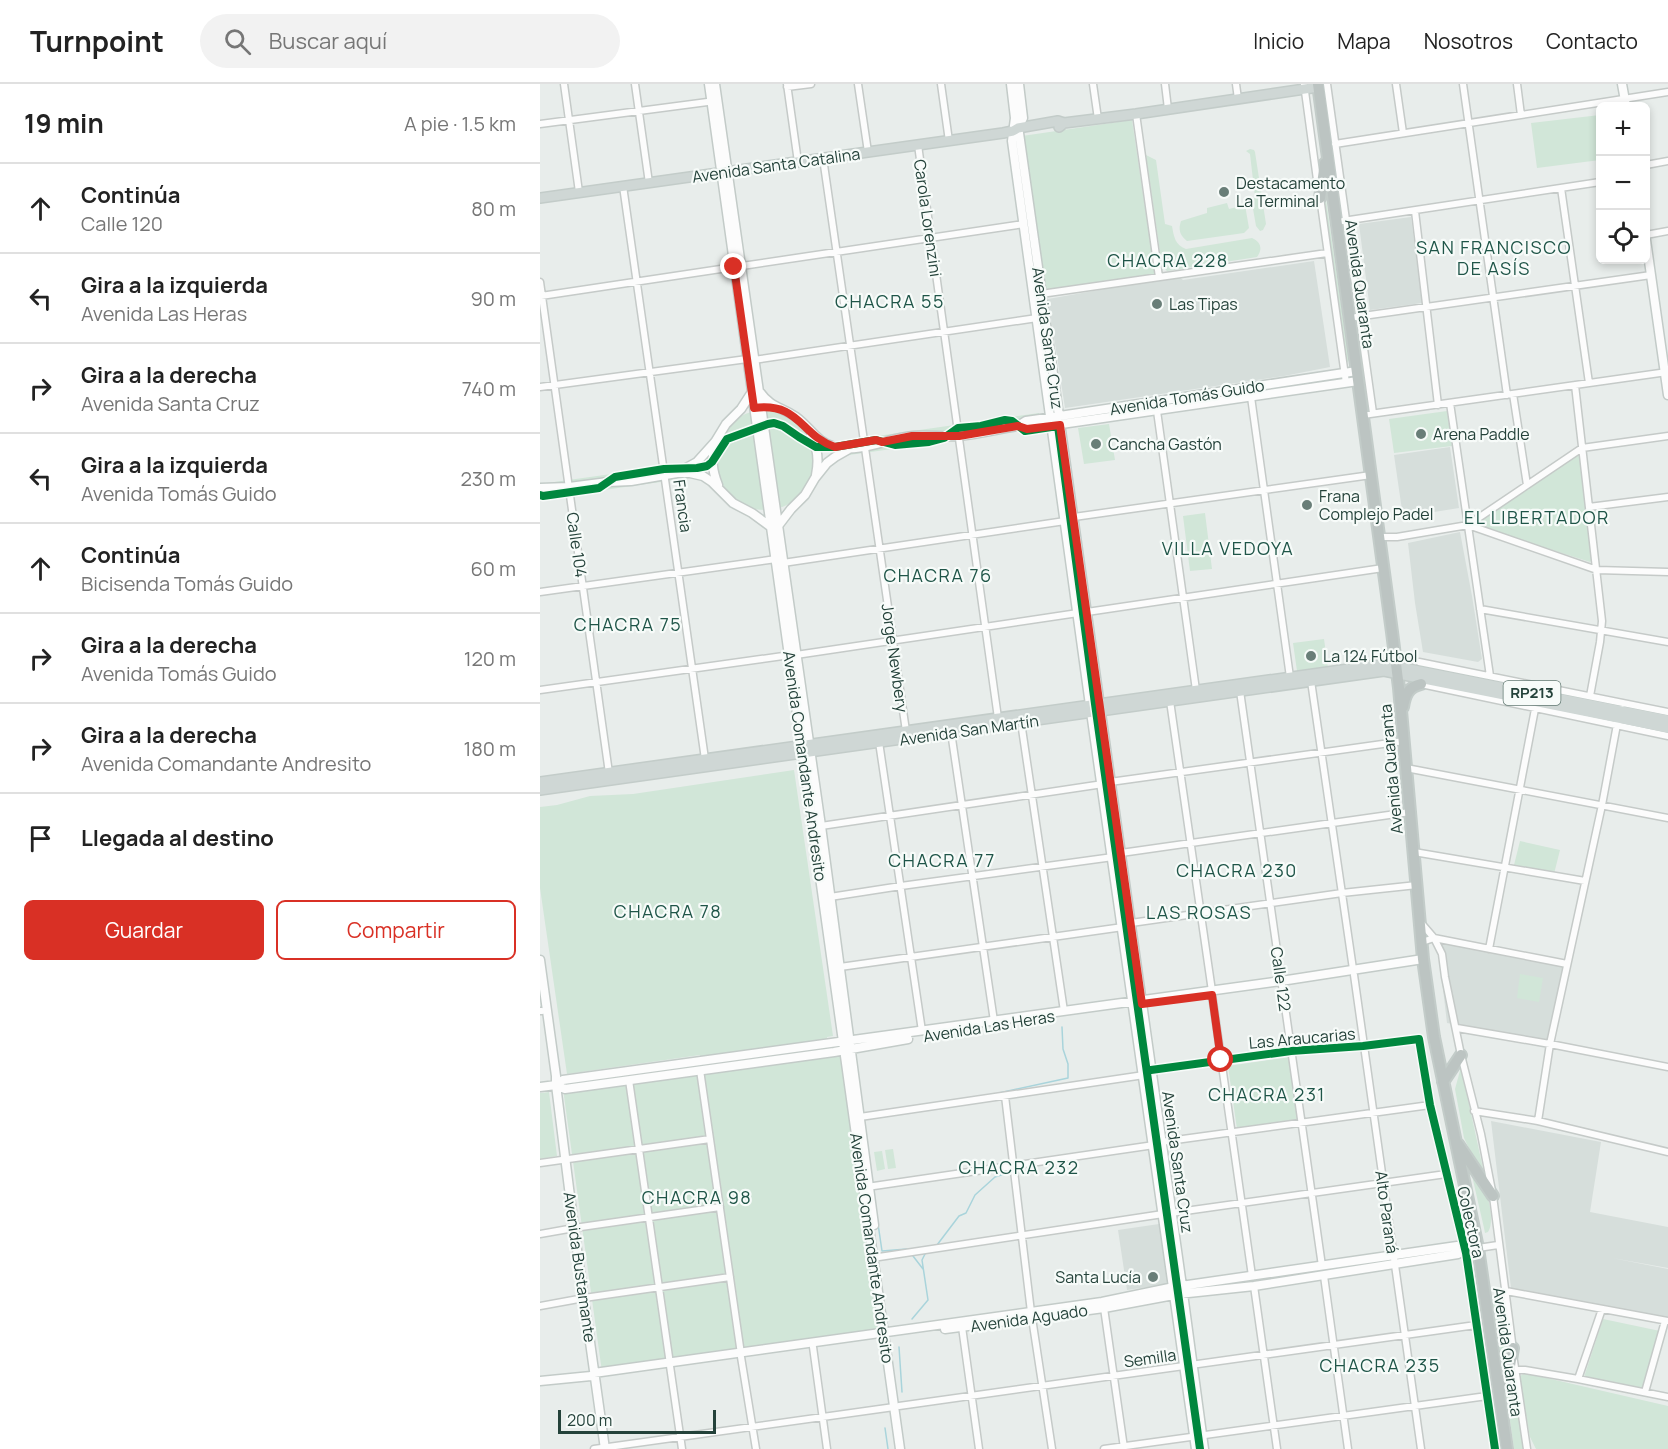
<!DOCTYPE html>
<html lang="es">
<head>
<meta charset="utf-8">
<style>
  :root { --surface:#fff; --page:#f2f2f2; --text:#222; --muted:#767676; --line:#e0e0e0; --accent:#d93025 }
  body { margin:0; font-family:Manrope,sans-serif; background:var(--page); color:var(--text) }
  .controls { position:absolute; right:18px; top:18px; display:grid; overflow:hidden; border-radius:9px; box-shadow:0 3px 9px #0003 }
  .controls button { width:54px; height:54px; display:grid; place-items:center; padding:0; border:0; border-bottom:2px solid var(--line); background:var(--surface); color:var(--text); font:30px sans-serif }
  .scale { position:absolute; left:18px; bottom:15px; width:158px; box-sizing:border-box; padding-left:6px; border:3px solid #24423a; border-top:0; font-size:16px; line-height:21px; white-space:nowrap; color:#24423a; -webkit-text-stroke:4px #f7fbf9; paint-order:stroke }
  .stop { position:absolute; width:18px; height:18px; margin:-14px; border:4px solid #d93025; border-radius:50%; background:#fff }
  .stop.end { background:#d93025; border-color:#fff; box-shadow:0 2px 6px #0008 }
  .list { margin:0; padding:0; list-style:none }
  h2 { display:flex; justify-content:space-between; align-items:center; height:78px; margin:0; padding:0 24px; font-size:26px }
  h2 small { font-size:20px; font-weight:400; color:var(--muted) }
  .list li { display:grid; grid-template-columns:39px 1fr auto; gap:18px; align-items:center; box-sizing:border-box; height:90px; padding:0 24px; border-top:2px solid var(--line) }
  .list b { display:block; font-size:22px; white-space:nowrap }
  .list p { margin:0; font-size:20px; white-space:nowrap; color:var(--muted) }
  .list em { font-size:20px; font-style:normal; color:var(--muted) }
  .actions { display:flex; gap:12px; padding:18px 24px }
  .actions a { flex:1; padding:14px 0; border:2px solid var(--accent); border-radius:9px; text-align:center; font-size:21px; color:var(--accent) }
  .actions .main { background:var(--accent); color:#fff }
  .icon { flex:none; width:33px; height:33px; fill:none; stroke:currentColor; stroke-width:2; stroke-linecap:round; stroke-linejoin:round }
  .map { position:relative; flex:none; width:1128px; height:1365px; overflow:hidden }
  header { display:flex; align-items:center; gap:36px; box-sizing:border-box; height:84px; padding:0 30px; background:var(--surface); border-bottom:2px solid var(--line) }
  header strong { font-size:28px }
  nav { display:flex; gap:33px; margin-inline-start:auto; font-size:21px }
  .search { width:420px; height:54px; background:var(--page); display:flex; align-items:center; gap:15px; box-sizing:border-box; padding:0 21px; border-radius:33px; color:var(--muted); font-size:22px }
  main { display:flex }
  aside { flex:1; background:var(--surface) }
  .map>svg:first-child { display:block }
  .built { fill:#d6dedb }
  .green { fill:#d1e6d8 }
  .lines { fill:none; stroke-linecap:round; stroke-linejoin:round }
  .stream { stroke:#a9d4db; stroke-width:1.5 }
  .street-casing { stroke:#c5cac8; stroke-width:9 }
  .secondary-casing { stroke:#c3cbc8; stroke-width:11 }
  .primary-casing { stroke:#c3ccc9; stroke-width:12 }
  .highway-casing { stroke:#c3ccc9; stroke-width:14 }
  .street { stroke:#fcfcfc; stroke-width:6 }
  .secondary { stroke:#fcfcfc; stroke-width:8 }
  .primary { stroke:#cfd7d5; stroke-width:9 }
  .highway { stroke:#bcc4c2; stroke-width:10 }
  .cycleway-casing { stroke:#f7fbf9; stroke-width:11 }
  .cycleway { stroke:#00873e; stroke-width:8 }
  .route { stroke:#d93025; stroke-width:8 }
  .poi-dot { fill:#697e78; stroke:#f7fbf9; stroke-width:2 }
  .labels { text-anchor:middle; stroke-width:4.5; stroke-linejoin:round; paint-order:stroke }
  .shield { fill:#f7fbf9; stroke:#637a73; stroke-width:1.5 }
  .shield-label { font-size:15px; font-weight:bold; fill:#24423a }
  .street-label { font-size:16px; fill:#24423a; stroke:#f7fbf9 }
  .poi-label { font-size:16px; fill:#24423a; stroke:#f7fbf9; text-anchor:start }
  .neighbourhood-label { font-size:18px; letter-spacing:1.5px; fill:#1f5548; stroke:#f7fbf9 }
</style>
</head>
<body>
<header>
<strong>Turnpoint</strong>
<div class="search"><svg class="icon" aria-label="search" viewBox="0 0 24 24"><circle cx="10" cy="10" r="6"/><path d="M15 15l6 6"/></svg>Buscar aquí</div>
<nav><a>Inicio</a><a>Mapa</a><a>Nosotros</a><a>Contacto</a></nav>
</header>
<main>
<aside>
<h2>19 min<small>A pie · 1.5 km</small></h2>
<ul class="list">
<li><svg class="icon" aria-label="ahead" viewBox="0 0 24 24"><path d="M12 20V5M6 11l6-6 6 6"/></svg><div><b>Continúa</b><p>Calle 120</p></div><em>80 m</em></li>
<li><svg class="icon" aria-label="left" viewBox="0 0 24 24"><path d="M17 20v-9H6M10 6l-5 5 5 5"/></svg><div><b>Gira a la izquierda</b><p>Avenida Las Heras</p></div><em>90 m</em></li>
<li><svg class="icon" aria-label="right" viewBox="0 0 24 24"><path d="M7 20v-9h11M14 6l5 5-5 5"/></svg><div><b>Gira a la derecha</b><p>Avenida Santa Cruz</p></div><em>740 m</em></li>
<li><svg class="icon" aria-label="left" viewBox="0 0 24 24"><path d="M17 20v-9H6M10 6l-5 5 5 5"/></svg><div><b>Gira a la izquierda</b><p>Avenida Tomás Guido</p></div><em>230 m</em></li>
<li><svg class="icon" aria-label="ahead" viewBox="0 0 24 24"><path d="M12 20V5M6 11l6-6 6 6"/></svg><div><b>Continúa</b><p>Bicisenda Tomás Guido</p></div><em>60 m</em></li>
<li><svg class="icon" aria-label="right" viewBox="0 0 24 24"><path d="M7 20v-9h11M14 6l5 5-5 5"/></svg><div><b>Gira a la derecha</b><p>Avenida Tomás Guido</p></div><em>120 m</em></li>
<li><svg class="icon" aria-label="right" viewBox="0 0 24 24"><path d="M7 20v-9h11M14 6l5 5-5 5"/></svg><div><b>Gira a la derecha</b><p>Avenida Comandante Andresito</p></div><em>180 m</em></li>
<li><svg class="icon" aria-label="arrive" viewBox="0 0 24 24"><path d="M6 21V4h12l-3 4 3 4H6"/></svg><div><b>Llegada al destino</b></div></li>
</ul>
<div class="actions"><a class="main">Guardar</a><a>Compartir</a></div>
</aside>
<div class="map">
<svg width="1128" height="1365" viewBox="0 0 1128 1365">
  <rect width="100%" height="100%" fill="#e8edeb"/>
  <path class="built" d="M871,133L882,219L830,226L819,140Z
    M774,177L790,283L744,292L525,324L508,215L638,192L643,196Z
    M910,363L919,424L863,433L854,371Z
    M920,448L932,512L942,575L938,578L883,568L875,519L868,459Z
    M897,854L1029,883L1014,960L907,939Z
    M951,1037L1061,1058L1050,1128L1128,1143V1184L1072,1174L1128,1185V1235L971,1204Z
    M619,1140L628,1200L587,1206L578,1146Z"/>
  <path class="green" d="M1060,31V76L997,84L991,39Z
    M592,36L615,191L505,207L482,52Z
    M710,65L714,66L715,68L726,140L723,146L720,147L716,142L712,119L715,113L710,70L706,67Z
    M606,71L616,76L625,140L632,142C634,153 635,161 646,165L712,154C721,158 723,165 717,173L627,187L622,182Z
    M783,95L809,276L807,279L783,114Z
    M687,119L689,125L705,121L709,144L704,149L647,157C640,151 638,146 641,137L667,129V124Z
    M790,296L791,300L528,337V333Z
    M175 376a50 50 0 1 1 100 0a50 50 0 1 1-100 0Z
    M907,327L912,362L854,369L849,335Z
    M499,329L501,344L295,373L289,361L323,354Z
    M569,340L575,376L544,380L538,344Z
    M1038,370L1041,375L1054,474L1050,478L930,440Z
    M157,378L163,392L0,415V400Z
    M665,429L672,485L650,487L643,432Z
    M784,555L788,584L761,589L757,587L753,559Z
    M254,686L293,952L287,953L289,968L303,966L341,1249L62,1288L23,1005L164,985L160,971L27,990L0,804V723L17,721L50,712L93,710Z
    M980,757L1020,766L1014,790L974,781Z
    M980,890L1003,894L999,918L977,914Z
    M750,973L759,1036L697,1045L688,982Z
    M921,983L942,1080L944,1088L941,1089L924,1054L915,1005Z
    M9,1008L17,1072L0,1075V1009Z
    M353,1065L356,1084L348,1085L345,1066Z
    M342,1067L345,1085L337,1087L334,1068Z
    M930,1083C936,1091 943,1100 946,1109C950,1119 954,1139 948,1148L945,1149L944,1144Z
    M959,1213L961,1214L970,1267L963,1290L953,1219L955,1214Z
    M1063,1235L1120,1247L1105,1309L1043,1296Z
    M985,1289L1128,1322V1365H996L990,1353L980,1297V1292Z
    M974,1297L984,1365H974L966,1308L970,1301Z"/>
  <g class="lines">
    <path class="stream" d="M459,1009L528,994V980L523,965L522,943
      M337,1133L342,1167L367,1165
      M394,1162L397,1161L419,1132L426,1129L435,1111L455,1093L467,1089
      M373,1172L383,1185
      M372,1235L388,1216L382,1176L385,1170
      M359,1263L362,1308
      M345,1344L348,1365"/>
    <g class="street-casing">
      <path id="street" d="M24,0L39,108
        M95,0L109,99
        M247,0L258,78
        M318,0L328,68
        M401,0L409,57
        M553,0L558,35
        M625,0L628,25
        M696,0L698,15
        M764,0L778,103
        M787,0L833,329
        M856,0L863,49
        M923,0L967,311
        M977,0L981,31
        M247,3L271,0
        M596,30L619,193
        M0,40L175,17
        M795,60L1128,8
        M378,61L458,634
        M283,74L366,647
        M1106,81L1128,77
        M83,102L165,675
        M1021,104L1049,299
        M780,113L806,299
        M875,127L898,321
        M803,137L1060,98
        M1106,151L1128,147
        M202,182L484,140
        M0,198L69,689
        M501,210L787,169
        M1,212L194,183
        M816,233L1111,191
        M214,276L497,234
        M1035,301L1062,537L1060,558L1050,612
        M0,303L207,275
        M973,310L987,401
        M711,313L750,593
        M910,319L950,592
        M617,327L656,606
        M823,331L1127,288
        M1049,423L1128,413
        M534,433L831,391
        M928,441L1042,364L1128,352
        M840,453H857L928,441L1057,486L1128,488
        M243,479L525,437
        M0,508L236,475
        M940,525L1128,558
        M547,528L843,484
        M256,571L538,529
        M879,578L1128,628
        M771,597L813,885
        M881,600L1128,652
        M0,606L250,571
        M700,607L782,1182
        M630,617L672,907
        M481,638L524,927
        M411,648L454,937
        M339,658L382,947
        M866,684L1128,734
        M570,698L864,657
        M281,742L563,700
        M874,768L1045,797
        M581,769L870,728
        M290,813L361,802L573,773
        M591,839L802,809L877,801
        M882,840L894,854L902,870L905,893L921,971L941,1050L953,1112L973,1266
        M882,858L894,854L1027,880
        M949,865L995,625
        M300,883L583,843
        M814,891L881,1365
        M672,911L712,1192
        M0,927H2
        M917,944L1010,960L1128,983
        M160,986L201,1270
        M611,986L751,967L823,962L879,955L890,1021L926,1169L955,1365
        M89,996L130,1280
        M465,1012L491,1228
        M934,1027L998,1037L1128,1068
        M320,1033L604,991
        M998,1037L1010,960L1062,721L1081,619
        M621,1058L890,1021
        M0,1079L170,1055
        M327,1103L614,1061
        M631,1129L906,1090
        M0,1150L34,1144L180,1123
        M938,1164L958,1161
        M339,1173L623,1130
        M784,1192L808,1365
        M714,1202L737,1365
        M966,1207L1128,1237
        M0,1222L44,1214L190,1193
        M564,1224L584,1364
        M492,1234L512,1365
        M422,1243L439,1365
        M273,1263L287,1365
        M201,1273L216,1365
        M974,1277L987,1365
        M130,1282L142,1365
        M976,1286H985L1038,1295L1128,1313
        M1038,1295L1062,1225
        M1105,1308L1125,1237
        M359,1322L936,1241
        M54,1365L354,1323
        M564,1365L947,1312"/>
    </g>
    <g class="secondary-casing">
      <path id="secondary" d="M169,0L360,1365
        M175,0L281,742L334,1141
        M471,0L475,34L472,57L550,621L656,1365
        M479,0L483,34L478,44L479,49L642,1202L664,1365
        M1082,0L1086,22
        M1106,156L1128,311
        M219,307C232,325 240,322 256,333C270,343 277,359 295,363C322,369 347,354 373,352C388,351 404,353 419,352C439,350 459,345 478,342L486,337L500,335L817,287
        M478,342L487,345L818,297
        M271,351C278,364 279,377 276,391
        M175,358C171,375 172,386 178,401
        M137,389L157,378L175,358L186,340L201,325L212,308
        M0,404L29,403L68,398L91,397L137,389H150L163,392L172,398L193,419L212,429L231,443
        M238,442L251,425L265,411L275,394L287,379L295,373L309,365
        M0,876L16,992V1001L34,1144L65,1365
        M16,1001L25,1005L294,968L368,955
        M0,1003L16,1001L23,996L741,897L883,875
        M405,1245L564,1224L639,1210L714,1202L918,1170L925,1165
        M0,1297L51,1292L54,1289L562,1218L634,1203L917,1162L925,1165L938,1164"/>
    </g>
    <g class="primary-casing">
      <path id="primary" d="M519,43L524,39L596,30L778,3
        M0,114L463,49L473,47L478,44L518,37L524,39
        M0,698L844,580L1128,636
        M0,706L844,587L1128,644"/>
    </g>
    <g class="highway-casing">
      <path id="highway" d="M778,0L852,548L859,604L883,875L894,953L938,1164L967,1365
        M780,114L785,79
        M863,623C865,611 868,603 881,600
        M903,998L921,971
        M918,1060L953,1112
        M959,1309L969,1288L973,1264"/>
    </g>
    <use href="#street" class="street"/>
    <use href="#secondary" class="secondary"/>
    <use href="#primary" class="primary"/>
    <use href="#highway" class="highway"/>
    <g class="cycleway-casing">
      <path id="cycleway" d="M0,411L3,412L59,404L75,393L124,385L157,384L167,382L172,378L187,355L228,340L234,339L243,342L259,353L276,363H295L336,356L355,361L389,358L404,354L418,344L441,342L465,336L472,337L485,347L518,342L555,620L660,1365
        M611,986L751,967L823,962L879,955L890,1021L926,1169L955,1365"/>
    </g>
    <use href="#cycleway" class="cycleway"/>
  </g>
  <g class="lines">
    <path class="route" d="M194,183L214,324C260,318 260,351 295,363L336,356L342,358L372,352H419L478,342L487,345L520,341L602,920L672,911L681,976"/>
  </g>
  <g class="poi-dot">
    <circle cx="684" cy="108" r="6"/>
    <circle cx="617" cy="220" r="6"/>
    <circle cx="881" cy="350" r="6"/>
    <circle cx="556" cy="360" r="6"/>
    <circle cx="767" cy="421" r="6"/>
    <circle cx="771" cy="572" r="6"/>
    <circle cx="613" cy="1193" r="6"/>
  </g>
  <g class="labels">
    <rect class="shield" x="963.5" y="597" width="57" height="24" rx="4.5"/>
    <g class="shield-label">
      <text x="992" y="614">RP213</text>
    </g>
    <g class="street-label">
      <text transform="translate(236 81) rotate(-8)" y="6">Avenida Santa Catalina</text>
      <text transform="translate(388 134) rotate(82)" y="6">Carola Lorenzini</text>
      <text transform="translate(820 200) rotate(82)" y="6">Avenida Quaranta</text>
      <text transform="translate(508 254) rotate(82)" y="6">Avenida Santa Cruz</text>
      <text transform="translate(647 313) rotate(-9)" y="6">Avenida Tomás Guido</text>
      <text transform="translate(143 422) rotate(82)" y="6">Francia</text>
      <text transform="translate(37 461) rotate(82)" y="6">Calle 104</text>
      <text transform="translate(355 574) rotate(82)" y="6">Jorge Newbery</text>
      <text transform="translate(429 646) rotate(-8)" y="6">Avenida San Martín</text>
      <text transform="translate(265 682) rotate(82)" y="6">Avenida Comandante Andresito</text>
      <text transform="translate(851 685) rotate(-95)" y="6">Avenida Quaranta</text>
      <text transform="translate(741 895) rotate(82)" y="6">Calle 122</text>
      <text transform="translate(449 942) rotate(-9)" y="6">Avenida Las Heras</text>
      <text transform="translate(762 954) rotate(-5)" y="6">Las Araucarias</text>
      <text transform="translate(638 1078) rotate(82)" y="6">Avenida Santa Cruz</text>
      <text transform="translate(847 1128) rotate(82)" y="6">Alto Paraná</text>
      <text transform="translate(931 1138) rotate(77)" y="6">Colectora</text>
      <text transform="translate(332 1164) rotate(82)" y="6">Avenida Comandante Andresito</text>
      <text transform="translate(40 1183) rotate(82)" y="6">Avenida Bustamante</text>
      <text transform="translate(489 1234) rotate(-8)" y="6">Avenida Aguado</text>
      <text transform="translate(968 1268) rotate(82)" y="6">Avenida Quaranta</text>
      <text transform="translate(610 1274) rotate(-8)" y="6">Semilla</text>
    </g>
    <g class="poi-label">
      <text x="696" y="105">Destacamento<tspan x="696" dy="18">La Terminal</tspan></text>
      <text x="629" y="226">Las Tipas</text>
      <text x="893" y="356">Arena Paddle</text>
      <text x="568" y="366">Cancha Gastón</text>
      <text x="779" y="418">Frana<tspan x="779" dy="18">Complejo Padel</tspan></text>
      <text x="783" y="578">La 124 Fútbol</text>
      <text x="601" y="1199" text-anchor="end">Santa Lucía</text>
    </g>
    <g class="neighbourhood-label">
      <text x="954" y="170">SAN FRANCISCO<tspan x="954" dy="21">DE ASÍS</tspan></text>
      <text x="628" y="183">CHACRA 228</text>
      <text x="350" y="224">CHACRA 55</text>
      <text x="997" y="440">EL LIBERTADOR</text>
      <text x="688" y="471">VILLA VEDOYA</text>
      <text x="398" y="498">CHACRA 76</text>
      <text x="88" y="547">CHACRA 75</text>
      <text x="402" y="783">CHACRA 77</text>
      <text x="697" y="793">CHACRA 230</text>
      <text x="128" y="834">CHACRA 78</text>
      <text x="659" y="835">LAS ROSAS</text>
      <text x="727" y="1017">CHACRA 231</text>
      <text x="479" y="1090">CHACRA 232</text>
      <text x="157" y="1120">CHACRA 98</text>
      <text x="840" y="1288">CHACRA 235</text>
    </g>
  </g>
</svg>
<div class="controls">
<button>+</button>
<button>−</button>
<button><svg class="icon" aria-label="locate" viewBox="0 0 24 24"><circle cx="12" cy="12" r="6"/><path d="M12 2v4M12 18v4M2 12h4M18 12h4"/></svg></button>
</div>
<div class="scale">200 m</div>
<div class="stop" style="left:681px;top:976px"></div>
<div class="stop end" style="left:194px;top:183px"></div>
</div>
</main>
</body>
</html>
